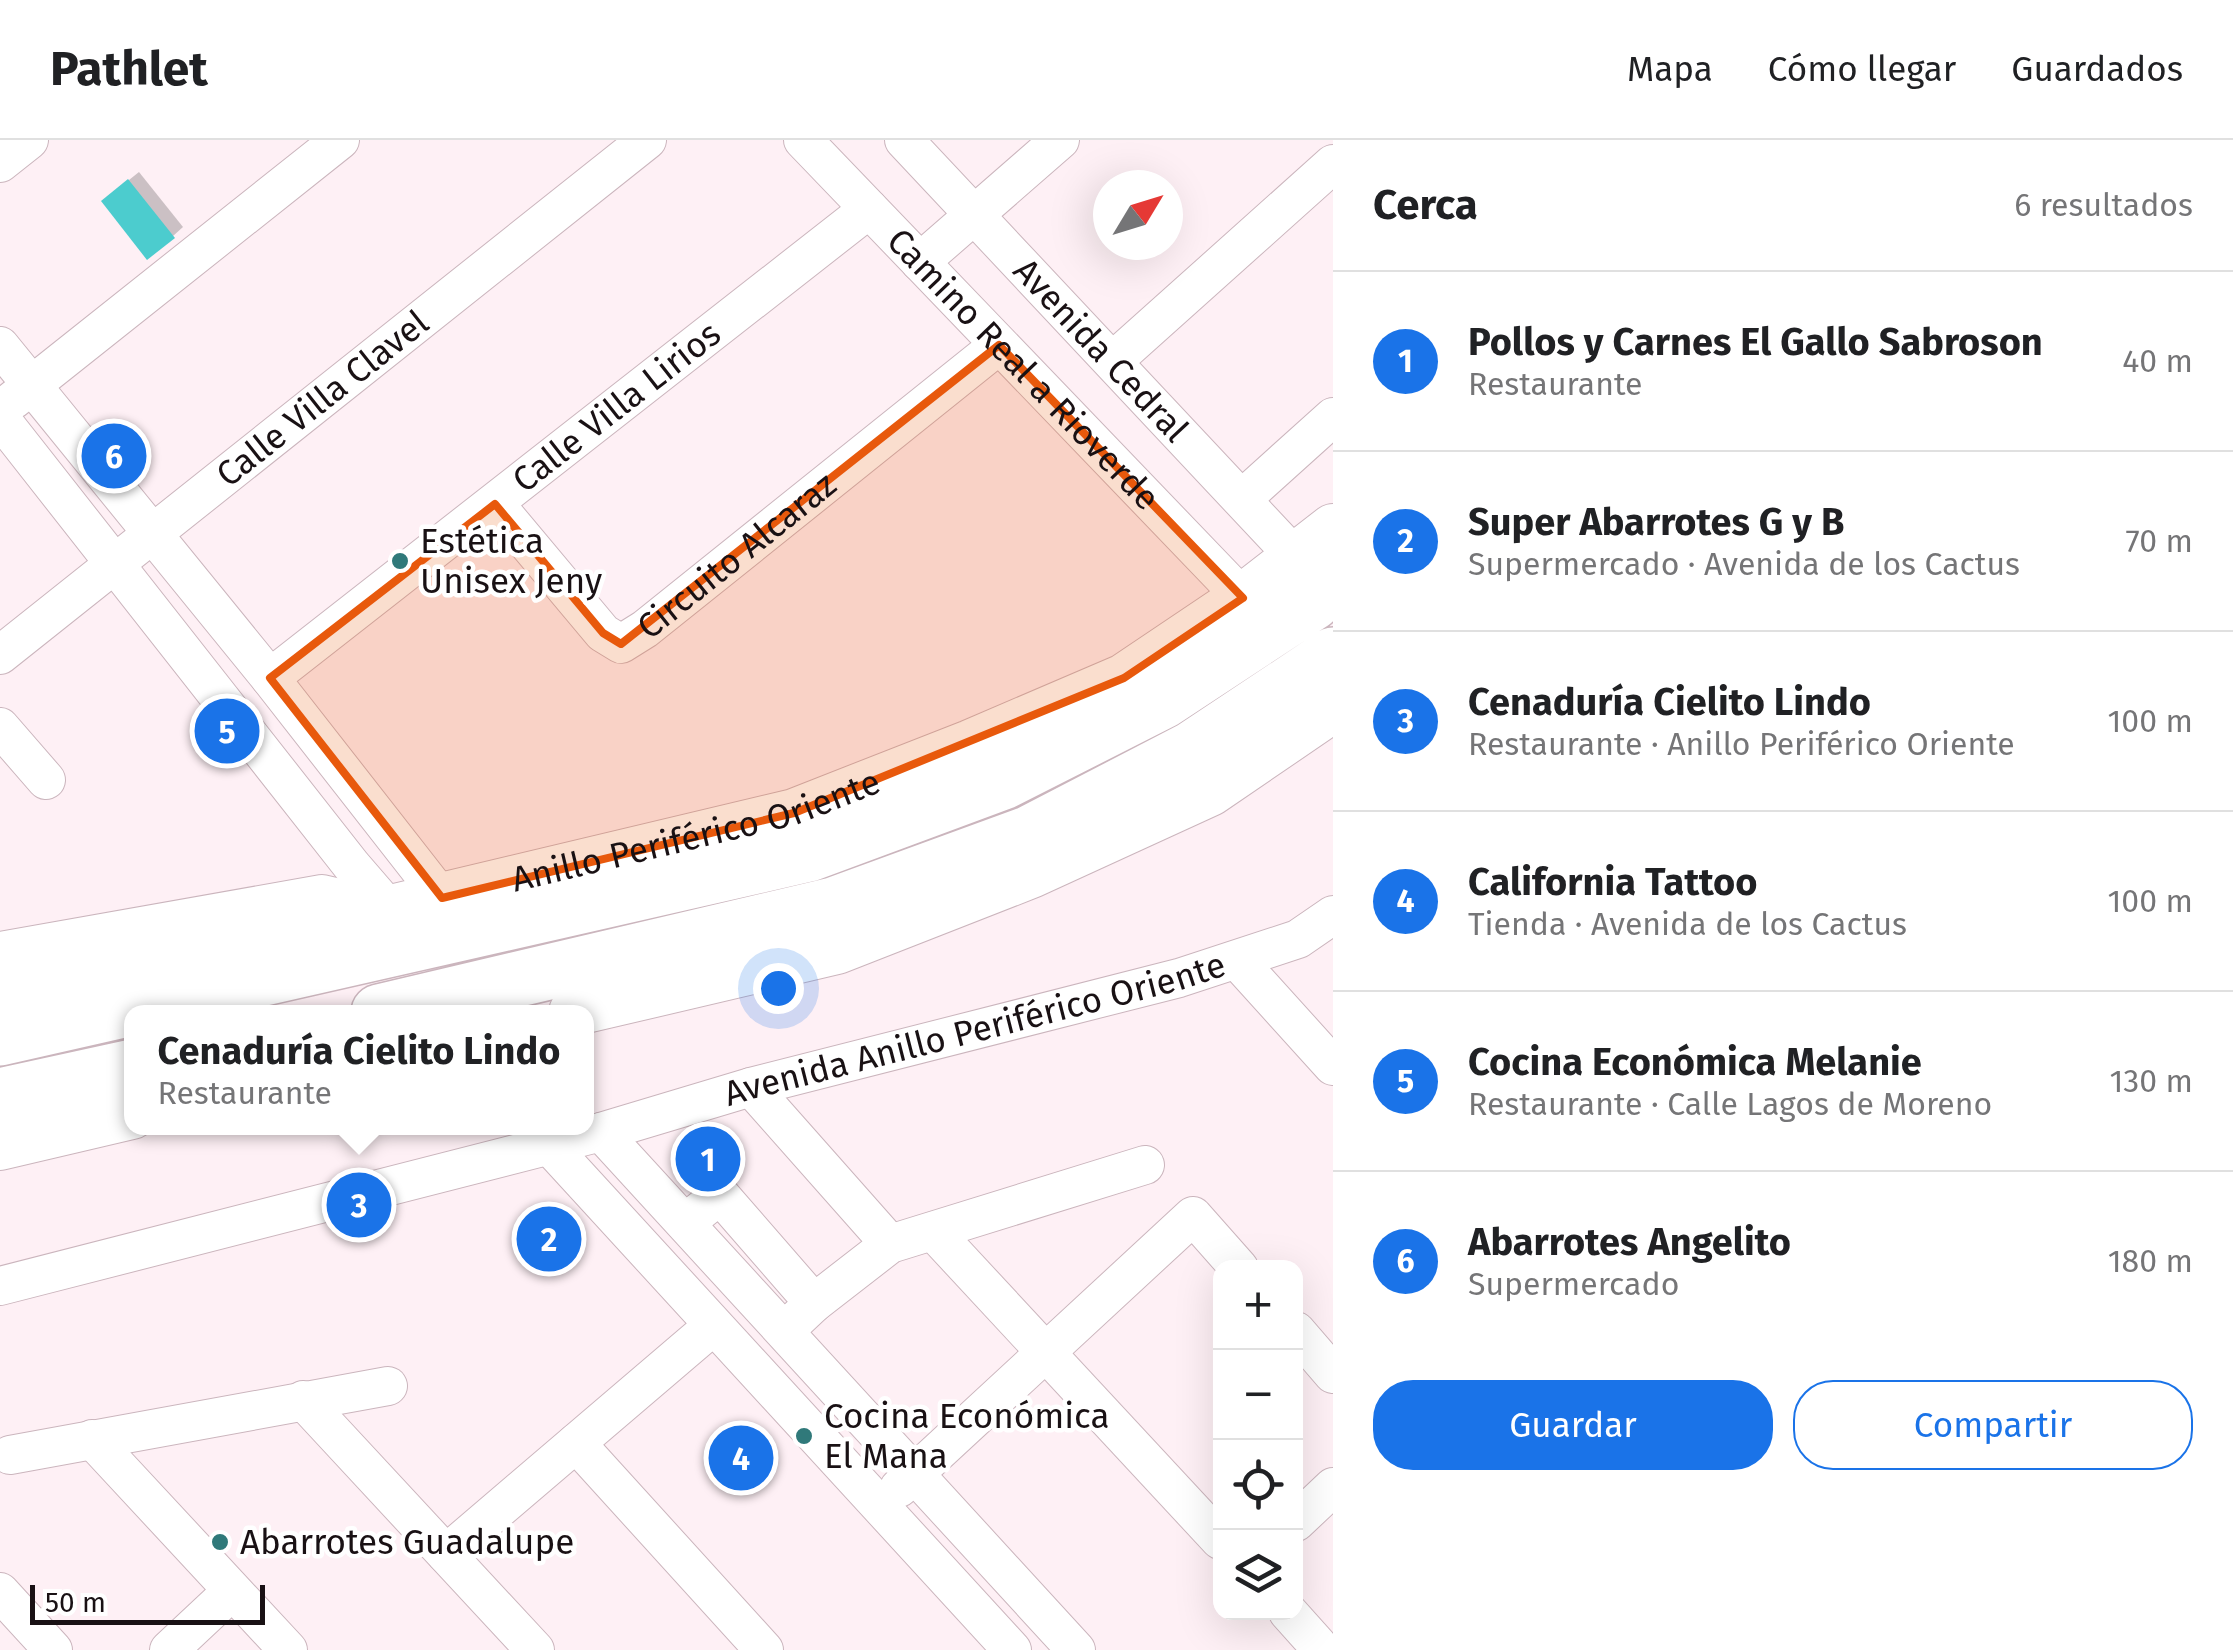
<!DOCTYPE html>
<html lang="es">
<head>
<meta charset="utf-8">
<style>
  :root { --surface:#fff; --page:#f2f2f2; --text:#202124; --muted:#757577; --line:#e0e0e0; --accent:#1a73e8 }
  body { margin:0; font-family:"Fira Sans",sans-serif; background:var(--page); color:var(--text) }
  .controls { position:absolute; right:30px; bottom:30px; display:grid; overflow:hidden; border-radius:20px; box-shadow:0 10px 40px #0002 }
  .controls button { width:90px; height:90px; display:grid; place-items:center; padding:0; border:0; border-bottom:2px solid var(--line); background:var(--surface); color:var(--text); font:50px sans-serif }
  .compass { position:absolute; left:1093px; top:30px; width:90px; height:90px; border-radius:50%; background:var(--surface); box-shadow:0 10px 40px #0002; rotate:52deg }
  .scale { position:absolute; left:30px; bottom:25px; width:235px; box-sizing:border-box; padding-left:10px; border:5px solid #191114; border-top:0; font-size:28px; line-height:35px; white-space:nowrap; color:#191114; -webkit-text-stroke:8px #fff; paint-order:stroke }
  .you { position:absolute; left:778px; top:848px; width:35px; height:35px; margin:-25px; border:8px solid #fff; border-radius:50%; background:#1a73e8; box-shadow:0 0 0 15px #1a73e833 }
  .badge { display:grid; place-items:center; width:65px; height:65px; border-radius:50%; background:var(--accent); color:#fff; font-size:32px; font-weight:700 }
  .pin { position:absolute; translate:-50% -50%; border:5px solid #fff; box-shadow:0 2px 10px #0006 }
  .popup { position:absolute; left:124px; top:865px; width:470px; height:130px; box-sizing:border-box; display:grid; place-content:center; border-radius:20px; background:var(--surface); filter:drop-shadow(0 2px 8px #0005); font-size:32px; white-space:nowrap; color:var(--muted) }
  .popup b { font-size:38px; color:var(--text) }
  .popup::after { content:''; position:absolute; left:50%; top:100%; margin-left:-20px; border:20px solid transparent; border-top-color:var(--surface) }
  .list { margin:0; padding:0; list-style:none }
  h2 { display:flex; justify-content:space-between; align-items:center; height:130px; margin:0; padding:0 40px; font-size:42px }
  h2 small { font-size:32px; font-weight:400; color:var(--muted) }
  .list li { display:grid; grid-template-columns:65px 1fr auto; gap:30px; align-items:center; box-sizing:border-box; height:180px; padding:0 40px; border-top:2px solid var(--line) }
  .list b { display:block; font-size:38px; white-space:nowrap }
  .list p { margin:0; font-size:32px; white-space:nowrap; color:var(--muted) }
  .list em { font-size:32px; font-style:normal; color:var(--muted) }
  .actions { display:flex; gap:20px; padding:30px 40px }
  .actions a { flex:1; padding:22px 0; border:2px solid var(--accent); border-radius:40px; text-align:center; font-size:35px; color:var(--accent) }
  .actions .main { background:var(--accent); color:#fff }
  .icon { flex:none; width:55px; height:55px; fill:none; stroke:currentColor; stroke-width:2; stroke-linecap:round; stroke-linejoin:round }
  .map { position:relative; flex:none; width:1333px; height:1510px; overflow:hidden }
  header { display:flex; align-items:center; gap:60px; box-sizing:border-box; height:140px; padding:0 50px; background:var(--surface); border-bottom:2px solid var(--line) }
  header strong { font-size:48px }
  nav { display:flex; gap:55px; margin-inline-start:auto; font-size:35px }
  main { display:flex }
  aside { flex:1; background:var(--surface) }
  .map>svg:first-child { display:block }
  .shadow { fill:#0003 }
  .building { fill:#4cccce }
  .lines { fill:none; stroke-linecap:round; stroke-linejoin:round }
  .minor-casing { stroke:#cbb5bd; stroke-width:40 }
  .major-casing { stroke:#cbb5bd; stroke-width:50 }
  .highway-casing { stroke:#cbb5bd; stroke-width:58 }
  .minor { stroke:#fff; stroke-width:38 }
  .major { stroke:#fff; stroke-width:48 }
  .highway { stroke:#fff; stroke-width:55 }
  .marked { fill:#e8590c; fill-opacity:0.2; stroke:#e8590c; stroke-width:8; stroke-linejoin:round }
  .poi-dot { fill:#30797a; stroke:#fff; stroke-width:4 }
  .labels { text-anchor:middle; stroke-width:9; stroke-linejoin:round; paint-order:stroke }
  .street-label { font-size:35px; fill:#191114; stroke:#fff }
  .poi-label { font-size:35px; fill:#191114; stroke:#fff; text-anchor:start }
</style>
</head>
<body>
<header>
<strong>Pathlet</strong>
<nav><a>Mapa</a><a>Cómo llegar</a><a>Guardados</a></nav>
</header>
<main>
<div class="map">
<svg width="1333" height="1510" viewBox="0 0 1333 1510">
  <rect width="100%" height="100%" fill="#fef0f5"/>
  <path class="shadow" d="M139,32L183,87L173,96L114,52Z"/>
  <path class="building" d="M128,39L175,98L147,120L101,61Z"/>
  <g class="lines">
    <g class="minor-casing">
      <g id="minor">
        <path id="s1" d="M803,0L1243,458"/>
        <path id="s2" d="M904,0L1297,419"/>
        <path d="M0,23L29,0"/>
        <path d="M920,122L1060,0"/>
        <path d="M0,206L270,538L442,758"/>
        <path d="M1113,221L1333,24"/>
        <path d="M13,260L340,0"/>
        <path d="M0,278L352,726L390,770"/>
        <path d="M1242,359L1333,277"/>
        <path id="s3" d="M495,364L603,493L621,504L645,489L999,205"/>
        <path id="s4" d="M0,515L647,0"/>
        <path id="s5" d="M270,538L869,69"/>
        <path d="M0,587L46,640"/>
        <path d="M0,811L322,754L387,769"/>
        <path d="M1238,821L1333,926"/>
        <path d="M751,947L890,1104"/>
        <path d="M601,992L1076,1510"/>
        <path d="M548,1004L1012,1510"/>
        <path d="M685,1083L720,1055L814,1163L797,1179"/>
        <path d="M934,1092L1220,1400"/>
        <path id="s6" d="M0,1146L601,992L751,947L1179,838L1298,799L1333,775"/>
        <path d="M814,1163L890,1104L1145,1025"/>
        <path d="M1296,1191L1333,1234"/>
        <path d="M303,1260L535,1510"/>
        <path d="M92,1299L288,1510"/>
        <path d="M576,1303L764,1510"/>
        <path d="M10,1315L388,1246"/>
        <path d="M899,1348L1193,1076L1239,1128"/>
        <path d="M1296,1382L1333,1347"/>
        <path d="M446,1414L713,1186"/>
        <path d="M0,1452L53,1510"/>
        <path d="M1288,1472L1322,1510"/>
        <path d="M169,1510L232,1451"/>
      </g>
    </g>
    <g class="major-casing">
      <g id="major">
        <path id="s7" d="M0,854L198,815L794,673L970,604L1124,538L1243,458L1333,388"/>
        <path d="M573,872L837,810L1031,734L1210,652L1333,568"/>
        <path d="M0,1006L132,975"/>
      </g>
    </g>
    <g class="highway-casing">
      <path id="highway" d="M379,872L833,765L1028,694L1192,609L1333,515
        M0,898L809,714L1003,642L1163,561L1312,463L1333,445
        M0,956L132,927"/>
    </g>
    <use href="#minor" class="minor"/>
    <use href="#major" class="major"/>
    <use href="#highway" class="highway"/>
  </g>
  <path class="marked" d="M999,205L1243,458L1124,538L794,673L442,758L270,538L495,364L603,493L621,504Z"/>
  <g class="poi-dot">
    <circle cx="400" cy="421" r="10"/>
    <circle cx="804" cy="1296" r="10"/>
    <circle cx="220" cy="1402" r="10"/>
  </g>
  <g class="labels">
    <g class="street-label">
      <text dy="12" stroke="none"><textPath href="#s2" startOffset="288">Avenida Cedral</textPath></text>
      <text dy="12" stroke="none"><textPath href="#s1" startOffset="318">Camino Real a Rioverde</textPath></text>
      <text dy="12" stroke="none"><textPath href="#s4" startOffset="412">Calle Villa Clavel</textPath></text>
      <text dy="12" stroke="none"><textPath href="#s5" startOffset="440">Calle Villa Lirios</textPath></text>
      <text dy="12" stroke="none"><textPath href="#s3" startOffset="335">Circuito Alcaraz</textPath></text>
      <text dy="12" stroke="none"><textPath href="#s7" startOffset="715">Anillo Periférico Oriente</textPath></text>
      <text dy="12" stroke="none"><textPath href="#s6" startOffset="1008">Avenida Anillo Periférico Oriente</textPath></text>
    </g>
    <g class="poi-label">
      <text x="420" y="413">Estética<tspan x="420" dy="40">Unisex Jeny</tspan></text>
      <text x="824" y="1288">Cocina Económica<tspan x="824" dy="40">El Mana</tspan></text>
      <text x="240" y="1414">Abarrotes Guadalupe</text>
    </g>
  </g>
</svg>
<div class="controls">
<button>+</button>
<button>−</button>
<button><svg class="icon" aria-label="locate" viewBox="0 0 24 24"><circle cx="12" cy="12" r="6"/><path d="M12 2v4M12 18v4M2 12h4M18 12h4"/></svg></button>
<button><svg class="icon" aria-label="layers" viewBox="0 0 24 24"><path d="M12 4l9 5-9 5-9-5zM3 14l9 5 9-5"/></svg></button>
</div>
<svg class="compass" viewBox="-18 -18 36 36"><path d="M0-13l5 13h-10z" fill="#e53935"/><path d="M0 13l5-13h-10z" fill="#757577"/></svg>
<div class="scale">50 m</div>
<div class="you"></div>
<div class="pin badge" style="left:708px;top:1019px">1</div>
<div class="pin badge" style="left:549px;top:1099px">2</div>
<div class="pin badge" style="left:359px;top:1065px">3</div>
<div class="popup"><b>Cenaduría Cielito Lindo</b>Restaurante</div>
<div class="pin badge" style="left:741px;top:1318px">4</div>
<div class="pin badge" style="left:227px;top:591px">5</div>
<div class="pin badge" style="left:114px;top:316px">6</div>
</div>
<aside>
<h2>Cerca<small>6 resultados</small></h2>
<ul class="list">
<li><span class="badge">1</span><div><b>Pollos y Carnes El Gallo Sabroson</b><p>Restaurante</p></div><em>40 m</em></li>
<li><span class="badge">2</span><div><b>Super Abarrotes G y B</b><p>Supermercado · Avenida de los Cactus</p></div><em>70 m</em></li>
<li><span class="badge">3</span><div><b>Cenaduría Cielito Lindo</b><p>Restaurante · Anillo Periférico Oriente</p></div><em>100 m</em></li>
<li><span class="badge">4</span><div><b>California Tattoo</b><p>Tienda · Avenida de los Cactus</p></div><em>100 m</em></li>
<li><span class="badge">5</span><div><b>Cocina Económica Melanie</b><p>Restaurante · Calle Lagos de Moreno</p></div><em>130 m</em></li>
<li><span class="badge">6</span><div><b>Abarrotes Angelito</b><p>Supermercado</p></div><em>180 m</em></li>
</ul>
<div class="actions"><a class="main">Guardar</a><a>Compartir</a></div>
</aside>
</main>
</body>
</html>
